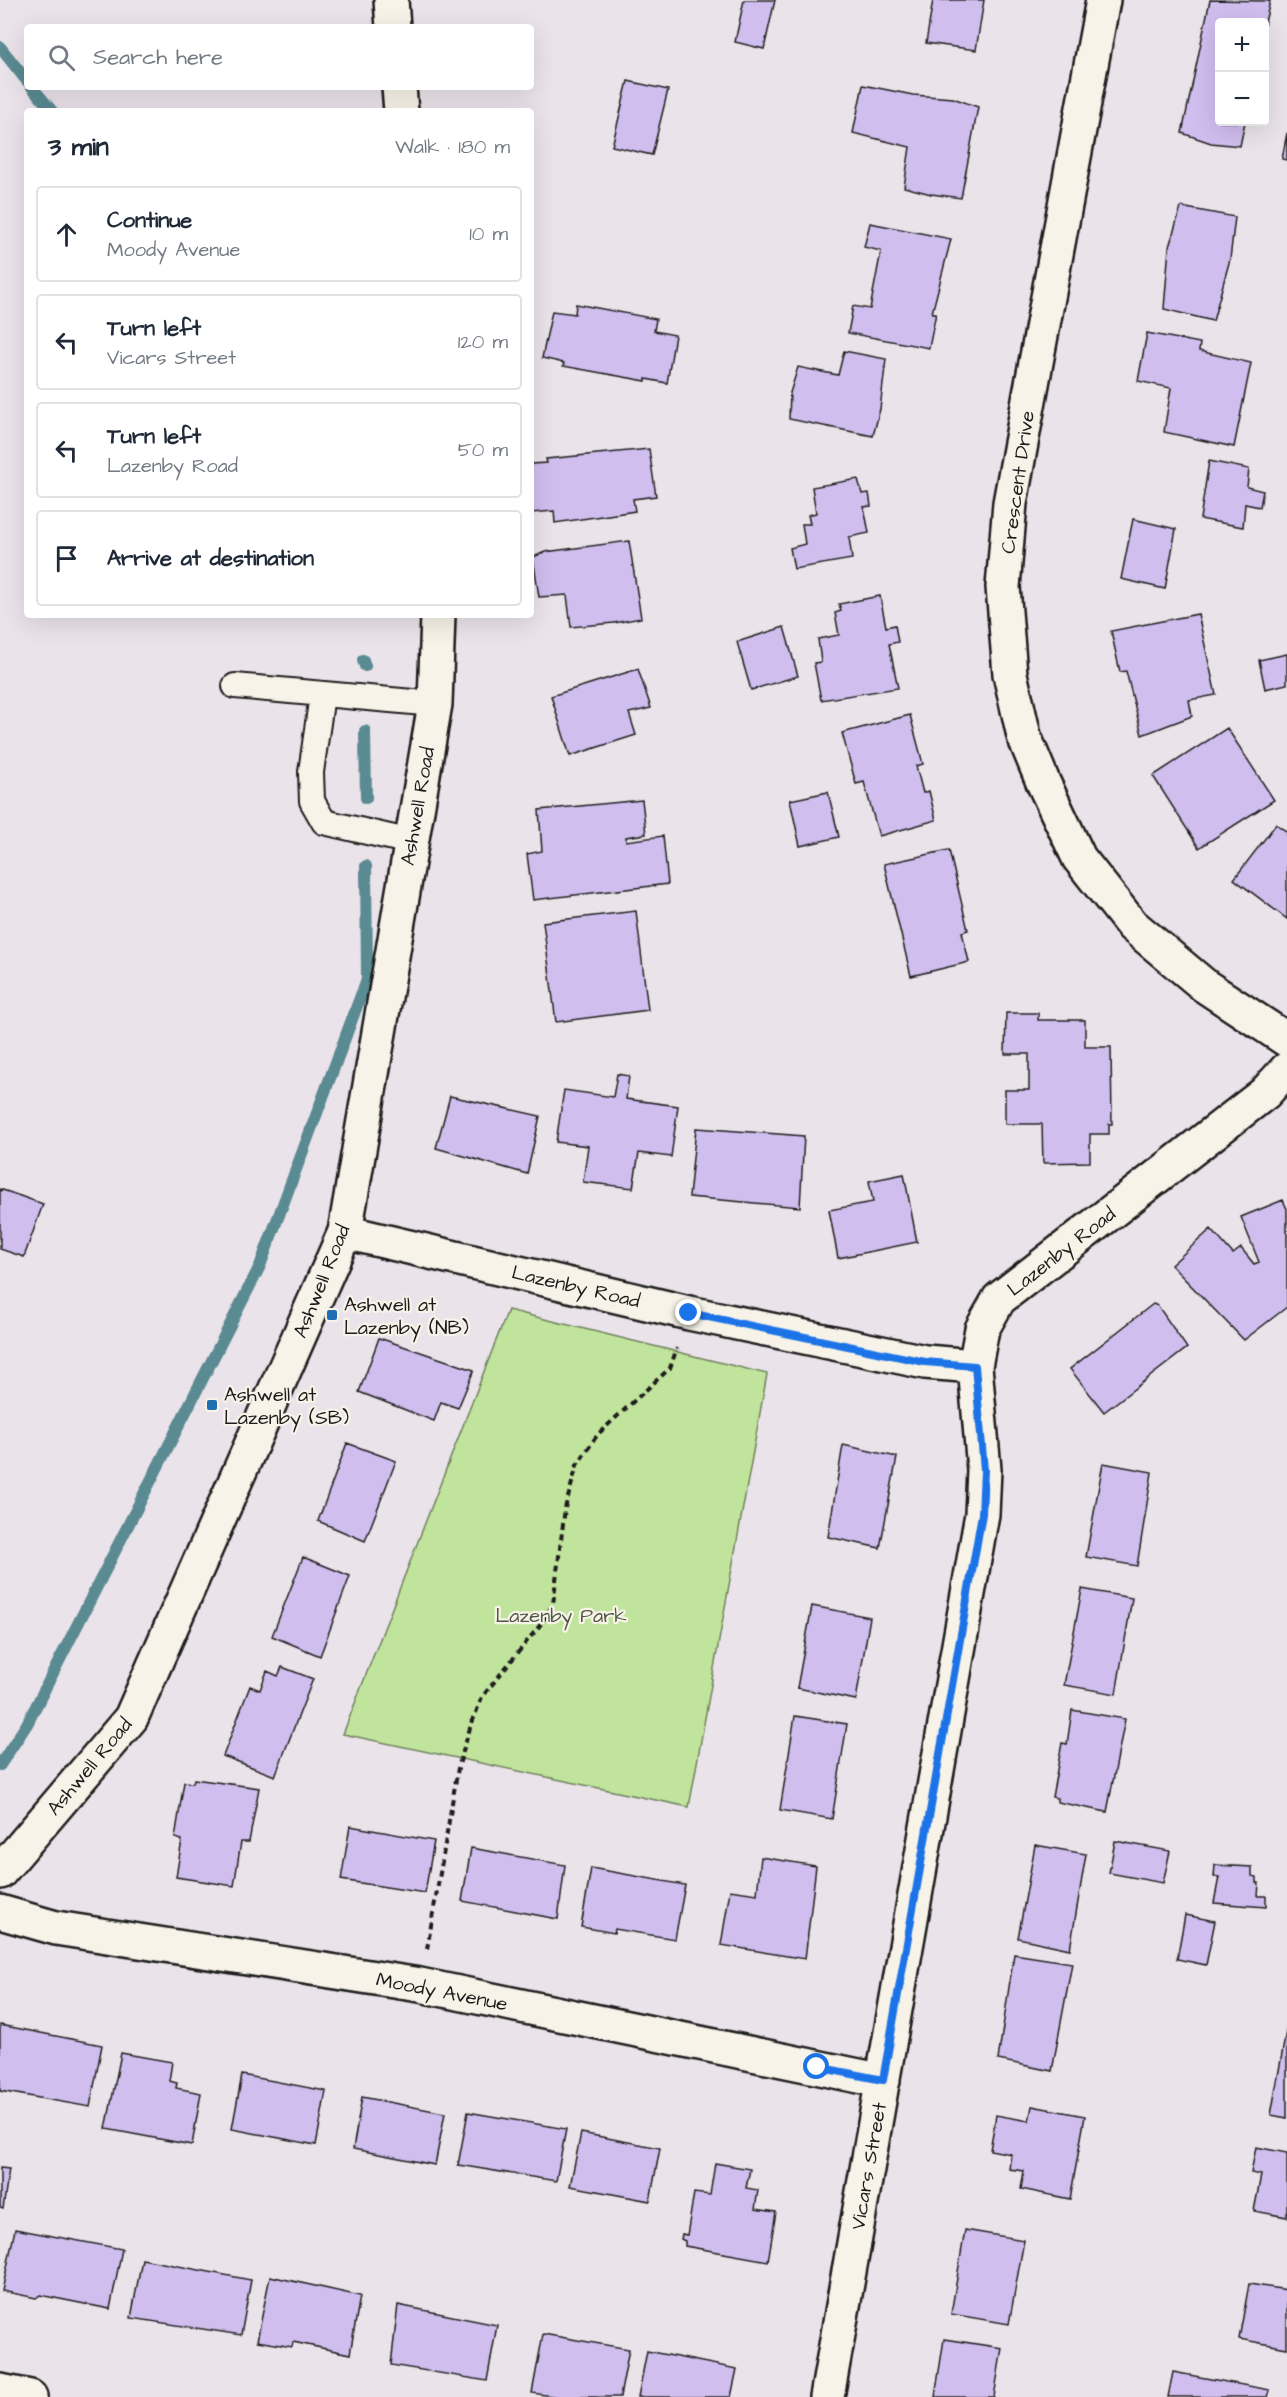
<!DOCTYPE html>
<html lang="en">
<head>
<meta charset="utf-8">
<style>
  :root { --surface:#fff; --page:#f6f6f7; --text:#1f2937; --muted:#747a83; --line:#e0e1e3 }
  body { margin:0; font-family:"Architects Daughter",sans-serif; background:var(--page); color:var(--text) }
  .controls { position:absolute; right:18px; top:18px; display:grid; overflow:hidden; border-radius:6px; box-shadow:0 6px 24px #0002 }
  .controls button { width:54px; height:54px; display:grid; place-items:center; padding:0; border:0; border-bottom:2px solid var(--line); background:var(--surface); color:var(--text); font:30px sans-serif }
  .stop { position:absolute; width:18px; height:18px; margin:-14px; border:4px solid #1a73e8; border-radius:50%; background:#fff }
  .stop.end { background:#1a73e8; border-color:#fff; box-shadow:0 2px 6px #0008 }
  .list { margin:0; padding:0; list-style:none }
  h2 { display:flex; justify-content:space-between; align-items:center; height:78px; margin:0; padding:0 24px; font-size:26px }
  h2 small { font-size:20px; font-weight:400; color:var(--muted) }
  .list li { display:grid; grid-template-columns:39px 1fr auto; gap:18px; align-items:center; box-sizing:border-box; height:96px; margin:0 12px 12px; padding:0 12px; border:2px solid var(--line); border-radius:6px }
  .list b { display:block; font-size:22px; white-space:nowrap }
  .list p { margin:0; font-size:20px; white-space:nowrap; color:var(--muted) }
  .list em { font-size:20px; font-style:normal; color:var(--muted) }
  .icon { flex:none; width:33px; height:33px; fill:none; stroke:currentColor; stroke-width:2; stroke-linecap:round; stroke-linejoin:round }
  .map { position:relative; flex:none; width:1287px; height:2397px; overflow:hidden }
  .search { position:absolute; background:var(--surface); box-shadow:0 6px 24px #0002; left:24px; top:24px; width:510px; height:66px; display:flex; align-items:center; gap:15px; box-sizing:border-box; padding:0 21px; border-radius:6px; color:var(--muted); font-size:22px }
  .panel { position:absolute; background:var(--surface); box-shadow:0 6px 24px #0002; left:24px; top:108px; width:510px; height:510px; border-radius:6px }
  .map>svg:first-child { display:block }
  .green { fill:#c1e49d; stroke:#6e805c; stroke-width:1.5 }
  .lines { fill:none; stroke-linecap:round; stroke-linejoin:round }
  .stream { stroke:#5a8a92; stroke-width:12 }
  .building { fill:#d0beef; stroke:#1c1c1c; stroke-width:1.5 }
  .lane-casing { stroke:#1c1c1c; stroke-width:28 }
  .street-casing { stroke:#1c1c1c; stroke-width:38 }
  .secondary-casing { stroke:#1c1c1c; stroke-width:38 }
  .path { stroke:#1c1c1c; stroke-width:4; stroke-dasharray:6 4.5; stroke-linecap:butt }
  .lane { stroke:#f7f3e8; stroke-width:24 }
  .street { stroke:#f7f3e8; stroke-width:33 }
  .secondary { stroke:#f7f3e8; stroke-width:33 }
  .route { stroke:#1a73e8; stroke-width:8 }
  .poi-dot { fill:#1f6fb2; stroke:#f7f3e8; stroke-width:2 }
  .labels { text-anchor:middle; stroke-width:4.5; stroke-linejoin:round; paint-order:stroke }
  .street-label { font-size:20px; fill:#1c1c1c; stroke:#f7f3e8 }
  .poi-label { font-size:20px; fill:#1c1c1c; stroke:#f7f3e8; text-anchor:start }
  .park-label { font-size:20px; fill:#4e5843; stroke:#f7f3e8 }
</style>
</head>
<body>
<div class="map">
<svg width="1287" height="2397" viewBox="0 0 1287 2397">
  <rect width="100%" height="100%" fill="#ebe3ea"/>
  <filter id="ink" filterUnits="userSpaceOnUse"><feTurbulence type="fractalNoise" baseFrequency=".0167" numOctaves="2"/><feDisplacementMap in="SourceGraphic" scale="12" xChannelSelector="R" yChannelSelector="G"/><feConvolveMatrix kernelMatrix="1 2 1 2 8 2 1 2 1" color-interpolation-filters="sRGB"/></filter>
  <g filter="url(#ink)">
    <path class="green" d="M508,1310L767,1374L689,1807L343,1734Z"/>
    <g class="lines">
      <path class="stream" d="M0,47L27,81
        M32,87L52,111
        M363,660L365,666
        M365,731L366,798
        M0,1765L27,1724L260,1266L367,979L366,866"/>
    </g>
    <path class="building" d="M744,0H775L764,49L735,42Z
      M933,0H984L976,50L926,43Z
      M1210,0L1270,1L1264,27V22H1220V122H1245L1240,146L1211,143L1182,133Z
      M628,81L668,90L652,155L612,146Z
      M863,85L913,95L953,98L978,107L961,198L931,194L904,187L910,147L853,133Z
      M1287,133V160L1282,159Z
      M1181,207L1235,217L1230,259L1213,321L1164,309L1169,247Z
      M870,223L951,239L932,313H936L929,348L848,333L853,306L870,309L881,251L864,247Z
      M576,304L656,319L654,331L675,335L667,383L646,379V381L563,366L564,363L542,358L552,311L575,314Z
      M1147,333L1200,343L1199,351L1251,363L1234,447L1164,432L1171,388L1138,381Z
      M844,351L886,359L880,409L873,436L789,419L790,393L798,367L838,375Z
      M649,449L656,496L633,499L635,511L555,523L554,511L531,513V464L547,463L546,459Z
      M1209,461L1249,469L1247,487L1263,491L1260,507L1245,504L1243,527L1200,519Z
      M858,479L862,494L869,493L871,506L864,507L869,533L849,537L852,559L794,569L790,548L805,544L802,524H810L808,515L816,513L812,487Z
      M1133,519L1176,529L1165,589L1121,579Z
      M629,541L641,618L614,623L571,627L567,595L539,597L533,557L545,552Z
      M880,596L886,627L895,625L898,642L889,644L898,688L821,700L814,663L821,662L818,639L839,635L835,613L841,611L839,604Z
      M1198,614L1216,695L1189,700L1192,716L1142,735L1126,671L1120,672L1111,631Z
      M784,627L798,676L751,690L737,642Z
      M1287,654V684L1265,689L1259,660Z
      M638,669L651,708L629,713L636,735L570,756L551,696Z
      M910,715L923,764L916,766L923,793L929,791L936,820L879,836L864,782L856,784L842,733Z
      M1227,728L1274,800L1199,848L1153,776Z
      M828,792L839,837L800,846L790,800Z
      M642,800L646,834L626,837V841L663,836L668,884L533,900L527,854L542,851L539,810Z
      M1276,824L1287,832V919L1234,879Z
      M949,850L968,930L962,932L969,962L911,976L884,864Z
      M636,911L648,1010L556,1022L543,922Z
      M1006,1013H1038V1020H1085V1047H1111L1112,1124H1109V1134H1090V1162L1043,1163L1042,1124H1005V1090H1029V1054H1005Z
      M617,1074L629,1076L626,1099L678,1106L671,1157L639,1153L633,1188L583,1182L588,1146L556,1142L564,1090L613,1097Z
      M450,1096L540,1116L527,1174L436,1148Z
      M696,1128L804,1136L800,1207L689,1197Z
      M904,1174L917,1242L838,1258L829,1210L873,1202L869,1181Z
      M0,1189L43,1204L24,1257L0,1249Z
      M1283,1200L1287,1209V1307L1244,1340L1171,1265L1211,1229L1233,1254L1241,1248L1254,1264L1259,1262L1241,1217Z
      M1153,1304L1158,1306L1187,1348L1104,1412L1070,1369Z
      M379,1338L474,1370L458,1408L441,1402L434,1421L359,1392Z
      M347,1443L396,1461L365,1541L318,1521Z
      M843,1445L897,1457L880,1548L828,1537Z
      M1103,1463L1152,1472L1137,1566L1086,1557Z
      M303,1557L350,1576L320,1656L272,1636Z
      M1082,1589L1132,1598L1116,1694L1064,1685Z
      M812,1606L870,1617L856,1700L797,1688Z
      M282,1667L313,1679L275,1776L223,1756L250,1686L260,1690L267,1671L278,1676Z
      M1072,1710L1125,1719L1107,1812L1057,1802V1798L1052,1797L1062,1743L1067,1744Z
      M795,1716L847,1724L832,1819L780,1810Z
      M194,1779L259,1788L249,1842H241L234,1886L176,1877L182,1840L175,1838L184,1782L193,1783Z
      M350,1826L434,1841L425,1893L341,1880Z
      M1115,1841L1170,1851L1163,1883L1109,1873Z
      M1035,1845L1086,1854L1070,1949L1018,1938Z
      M471,1848L565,1865L558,1919L462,1901Z
      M761,1857L816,1866L805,1959L721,1945L730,1890L757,1894Z
      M1215,1865L1252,1867V1876L1257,1877V1883H1259L1258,1896H1266V1907L1214,1903L1219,1877H1214Z
      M591,1868L685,1885L675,1939L615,1929L614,1933L581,1927Z
      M1185,1915L1215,1921L1206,1965L1177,1959Z
      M1014,1954L1072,1963L1052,2071L998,2060Z
      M0,2025L102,2045L90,2107L0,2091Z
      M1287,2026V2118L1271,2115Z
      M121,2053L172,2062L169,2081L177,2083L176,2088L201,2093L192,2145L106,2129Z
      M242,2075L326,2091L316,2145L232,2129Z
      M362,2097L445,2113L435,2165L353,2149Z
      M1032,2106L1085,2116L1070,2199L1021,2189L1024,2171L1009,2169L1011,2154L990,2150L996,2115L1029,2121Z
      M468,2112L566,2129L556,2181L458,2165Z
      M581,2133L660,2148L650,2201L570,2186Z
      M1256,2147L1287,2153V2217L1254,2211L1261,2175L1251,2173Z
      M715,2163L750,2169L746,2188L758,2190L755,2209L776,2212L768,2261L685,2246V2241L681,2239L682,2234L687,2235L694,2193L710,2195Z
      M0,2168L9,2169L3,2209L0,2208Z
      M15,2229L122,2249L110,2309L40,2295L36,2298L2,2291Z
      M965,2230L1024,2240L1009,2324L951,2314Z
      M142,2259L251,2280L241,2335L131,2318Z
      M270,2276L360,2296L350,2354L293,2342L292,2347L257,2341Z
      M1249,2284L1287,2290V2348L1239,2339Z
      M398,2305L497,2325L487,2381L391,2365Z
      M543,2334L629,2349L620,2397H558L532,2393Z
      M944,2339L1002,2348L994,2397H935Z
      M647,2351L737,2369L731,2397H638Z
      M1173,2372L1270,2390L1268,2397H1168Z"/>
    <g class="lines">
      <g class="lane-casing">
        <path id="lane" d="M235,686L435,704
          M322,695L311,772L312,801L324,822L411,842"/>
      </g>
      <g class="street-casing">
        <path id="street" d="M1103,0L1010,503L1003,587L1010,674L1024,736L1043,782L1079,858L1132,925L1205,986L1287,1040
          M345,1232L689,1313L925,1362L975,1366L982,1329L999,1299L1265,1093L1287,1069
          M0,1912L56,1928L420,1985L883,2081
          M0,2391L30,2397
          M827,2397L982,1514L984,1470L975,1366"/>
      </g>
      <g class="secondary-casing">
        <path id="secondary" d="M391,0L393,27
          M399,87L401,111
          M0,1872L131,1718L345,1232L435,704L438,615"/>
      </g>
      <path class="path" d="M427,1949L458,1768L470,1728L482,1697L541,1624L553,1604L565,1508L577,1465L598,1434L670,1368L677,1348"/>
      <use href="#lane" class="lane"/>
      <use href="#street" class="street"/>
      <use href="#secondary" class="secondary"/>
    </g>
  </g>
  <g class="lines" filter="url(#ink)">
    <path class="route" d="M689,1313L925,1362L975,1366L984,1470L982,1514L883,2080L817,2067"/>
  </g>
  <g class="poi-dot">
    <rect x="326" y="1309" width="12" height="12" rx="3"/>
    <rect x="206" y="1399" width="12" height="12" rx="3"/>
  </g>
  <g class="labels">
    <g class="street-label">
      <text transform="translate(1017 482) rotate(-82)" y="7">Crescent Drive</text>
      <text transform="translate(417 806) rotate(-80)" y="7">Ashwell Road</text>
      <text transform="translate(1061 1251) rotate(-38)" y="7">Lazenby Road</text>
      <text transform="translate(321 1281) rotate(-68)" y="7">Ashwell Road</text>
      <text transform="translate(576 1286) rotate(13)" y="7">Lazenby Road</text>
      <text transform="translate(89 1766) rotate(-50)" y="7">Ashwell Road</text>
      <text transform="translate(442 1991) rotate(11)" y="7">Moody Avenue</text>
      <text transform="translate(868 2166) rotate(-80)" y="7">Vicars Street</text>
    </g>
    <g class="poi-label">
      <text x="344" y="1311">Ashwell at<tspan x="344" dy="23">Lazenby (NB)</tspan></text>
      <text x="224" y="1401">Ashwell at<tspan x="224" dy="23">Lazenby (SB)</tspan></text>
    </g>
    <g class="park-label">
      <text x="561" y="1622">Lazenby Park</text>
    </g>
  </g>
</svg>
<div class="controls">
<button>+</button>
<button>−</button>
</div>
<div class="stop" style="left:817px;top:2067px"></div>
<div class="stop end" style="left:689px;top:1313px"></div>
<div class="search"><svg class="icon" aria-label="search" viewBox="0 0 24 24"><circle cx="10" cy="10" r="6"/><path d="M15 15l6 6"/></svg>Search here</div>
<section class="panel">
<h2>3 min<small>Walk · 180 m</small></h2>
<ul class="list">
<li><svg class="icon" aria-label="ahead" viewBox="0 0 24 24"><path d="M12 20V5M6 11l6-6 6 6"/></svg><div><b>Continue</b><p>Moody Avenue</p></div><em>10 m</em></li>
<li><svg class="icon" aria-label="left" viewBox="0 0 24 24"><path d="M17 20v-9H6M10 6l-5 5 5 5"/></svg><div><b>Turn left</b><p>Vicars Street</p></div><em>120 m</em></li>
<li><svg class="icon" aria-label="left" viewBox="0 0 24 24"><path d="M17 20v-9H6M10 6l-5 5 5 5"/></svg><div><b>Turn left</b><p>Lazenby Road</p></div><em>50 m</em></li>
<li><svg class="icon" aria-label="arrive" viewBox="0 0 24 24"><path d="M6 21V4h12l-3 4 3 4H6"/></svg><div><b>Arrive at destination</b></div></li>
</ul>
</section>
</div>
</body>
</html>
